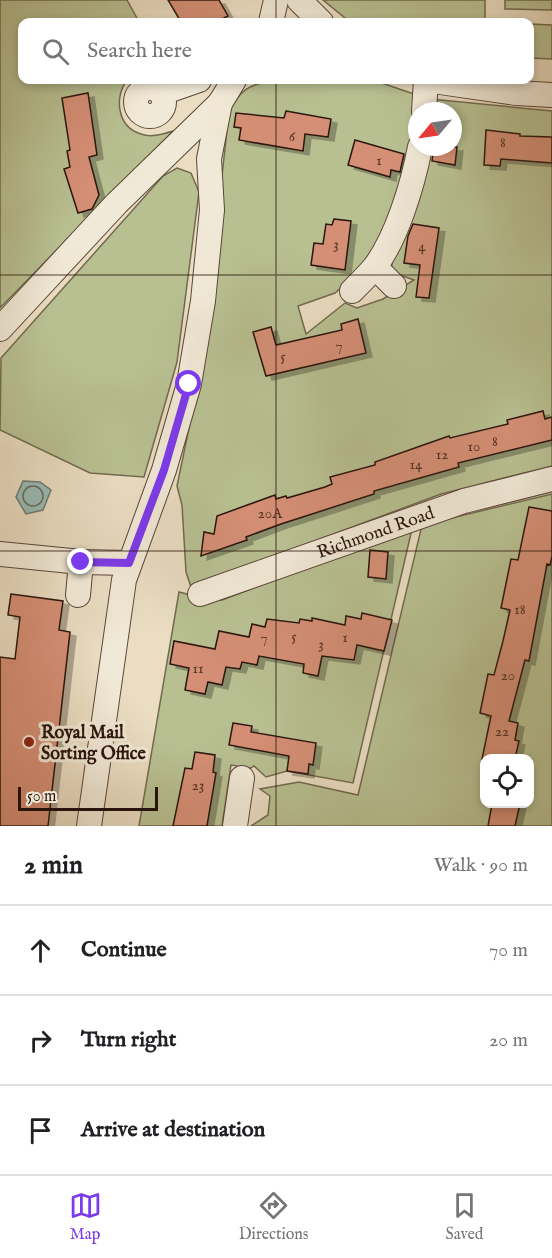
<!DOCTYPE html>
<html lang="en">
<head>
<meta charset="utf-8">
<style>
  :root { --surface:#fff; --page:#f6f6f6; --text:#202124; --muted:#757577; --line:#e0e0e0; --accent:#7c3aed }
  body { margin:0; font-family:"IM FELL English",serif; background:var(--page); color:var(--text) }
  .controls { position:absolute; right:18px; bottom:18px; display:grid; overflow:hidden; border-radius:12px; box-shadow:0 3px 9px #0003 }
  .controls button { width:54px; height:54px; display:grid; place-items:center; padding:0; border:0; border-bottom:2px solid var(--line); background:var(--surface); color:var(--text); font:30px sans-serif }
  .compass { position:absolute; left:408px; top:102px; width:54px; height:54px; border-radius:50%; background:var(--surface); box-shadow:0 3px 9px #0003; rotate:241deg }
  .scale { position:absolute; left:18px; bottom:15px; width:140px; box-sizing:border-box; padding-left:6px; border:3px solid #2a140b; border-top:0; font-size:16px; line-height:21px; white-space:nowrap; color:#2a140b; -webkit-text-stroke:4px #f1e9d7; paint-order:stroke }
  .stop { position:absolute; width:18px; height:18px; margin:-14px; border:4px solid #7c3aed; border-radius:50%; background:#fff }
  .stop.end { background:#7c3aed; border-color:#fff; box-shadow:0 2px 6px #0008 }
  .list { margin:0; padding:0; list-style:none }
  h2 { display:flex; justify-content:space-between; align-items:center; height:78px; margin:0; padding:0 24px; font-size:26px }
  h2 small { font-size:20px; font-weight:400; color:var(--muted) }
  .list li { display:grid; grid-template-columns:39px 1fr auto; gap:18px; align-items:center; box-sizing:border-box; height:90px; padding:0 24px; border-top:2px solid var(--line) }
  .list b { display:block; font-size:22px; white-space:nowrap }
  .list em { font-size:20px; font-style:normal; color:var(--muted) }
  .icon { flex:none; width:33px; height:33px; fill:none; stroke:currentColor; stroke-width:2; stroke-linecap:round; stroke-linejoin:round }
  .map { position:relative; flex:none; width:552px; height:826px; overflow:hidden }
  .search { position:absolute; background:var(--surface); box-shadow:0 3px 9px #0003; left:18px; right:18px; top:18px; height:66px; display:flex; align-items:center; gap:15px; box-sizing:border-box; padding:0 21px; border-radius:12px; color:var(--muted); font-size:22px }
  .sheet { height:348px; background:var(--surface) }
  nav { display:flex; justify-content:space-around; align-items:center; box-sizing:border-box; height:84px; border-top:2px solid var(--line); background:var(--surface); font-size:16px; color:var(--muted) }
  nav a { display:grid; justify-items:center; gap:3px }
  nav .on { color:var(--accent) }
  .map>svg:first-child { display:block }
  .green { fill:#b8c092; stroke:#716a4e; stroke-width:1.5; fill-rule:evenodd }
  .water { fill:#98bbb5; stroke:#6c7871; stroke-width:1.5 }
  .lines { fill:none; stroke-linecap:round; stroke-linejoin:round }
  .shore { stroke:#616860; stroke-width:1.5 }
  .building { fill:#d58f76; stroke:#2a140b; stroke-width:1.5; filter:url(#shadow) }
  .minor-casing { stroke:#5a4639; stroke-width:26 }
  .minor { stroke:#f1e9d7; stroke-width:24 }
  .route { stroke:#7c3aed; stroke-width:8 }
  .grid { fill:none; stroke:#2a140b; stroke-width:1.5; stroke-opacity:0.55 }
  .poi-dot { fill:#8f2418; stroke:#f1e9d7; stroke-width:2 }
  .labels { text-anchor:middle; stroke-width:6; stroke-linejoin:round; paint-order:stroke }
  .number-label { font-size:15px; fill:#553326 }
  .street-label { font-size:18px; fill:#2a140b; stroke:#f1e9d7 }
  .poi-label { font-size:18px; font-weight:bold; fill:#2a140b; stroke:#f1e9d7; text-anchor:start }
</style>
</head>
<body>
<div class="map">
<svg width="552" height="826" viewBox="0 0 552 826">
  <defs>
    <filter id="shadow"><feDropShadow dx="6" dy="4" stdDeviation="0" flood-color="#0004"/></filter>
  </defs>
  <rect width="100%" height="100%" fill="#eaddc2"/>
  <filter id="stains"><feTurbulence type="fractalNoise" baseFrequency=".00333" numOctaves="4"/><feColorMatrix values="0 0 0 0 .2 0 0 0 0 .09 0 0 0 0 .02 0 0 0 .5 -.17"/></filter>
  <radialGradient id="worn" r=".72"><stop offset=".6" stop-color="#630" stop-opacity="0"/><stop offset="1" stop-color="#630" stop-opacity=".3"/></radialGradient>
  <path class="green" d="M0,0H127L139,22H22V80H127C114,97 117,127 141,134C151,138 163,134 173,131L0,308Z
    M323,0H485V22H350Z
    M505,0H552V10L505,9Z
    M530,24L552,25V59L530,58Z
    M272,80H373L417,95L415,150L382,238L365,266L335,293L298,306L306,334L345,303L357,308L383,299L414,280L391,272L393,256L428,147H453V111H431V99L552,111V466L441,494L191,587L186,572L182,505L177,486L200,375L229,112C241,89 247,86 272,80Z
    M177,168L191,173L199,192L177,362L144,477L90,473L0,430L1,358L163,176Z
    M552,494V826H251L268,815L270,796L260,789L299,782L358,795L422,525ZM484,758H530V804H484Z
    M412,529L353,783L287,771L266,777L254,766L251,768L231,765L222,826H139L179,592L213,601L222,600Z"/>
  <path class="water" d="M23,481L40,482L51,490L43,510L26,514L16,497Z"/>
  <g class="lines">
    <path class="shore" d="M23 496a10 10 0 1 1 20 0a10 10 0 1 1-20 0Z"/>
  </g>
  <path class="building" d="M168,0H219L228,16L216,22H181Z
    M88,93L97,155L89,157L99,195L92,209L78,213L64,169L70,167L67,151L70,150L62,98Z
    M286,111L331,119L328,137L305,134L303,151L239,140L241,128L234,127L236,113L284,118Z
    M486,130L520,134V136L552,137V163L501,159L500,166L484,165Z
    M355,140L404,154L400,172L391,170L390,177L348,165Z
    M434,147H457L455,165L432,161Z
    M334,219L351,221L345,270L311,265L314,243L323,244L326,224L332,225Z
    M413,224L439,228L429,298L416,297L420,265L404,263L408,236Z
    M358,319L366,353L266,376L253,332L271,327L276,345L342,330L341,324Z
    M543,411L545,419L552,417V440L458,463L459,467L374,491V494L281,524L246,537L247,540L201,556L204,532L214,534L217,516L275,495L276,499L286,496L287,498L325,487L332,484L330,477L375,465V462L449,436L450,438L508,424L507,420Z
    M529,507L552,511V556L550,565L547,564L529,661L525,660L509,721L518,723L515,740L519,741L515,759H482L491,716L480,713L488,674L494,675L503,641L510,610L501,608L511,559L518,560Z
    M370,550L388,552L386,579L368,577Z
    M11,594L63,601L59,630L70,632L48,826H0V657L15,659L20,617L8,615Z
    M362,613L392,620L384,651L357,645L354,660L322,656L318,676L303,673L304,664L259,656L257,665L242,662L240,669L226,667L222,685L208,682L205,694L185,690L189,668L170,664L174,641L215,649L219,631L249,637L252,624L265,627L267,619L299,623L300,619L312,621V618L345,625L346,616L361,619Z
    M233,723L252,726L251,732L316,743L313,765L309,764L308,774L287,771L289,756L229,745Z
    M195,752L215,755L213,772L216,773L207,826H173L185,768L192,769Z
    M492,804H520L515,826H488Z"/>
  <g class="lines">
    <g class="minor-casing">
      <g id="minor">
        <path d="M299,0L321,22"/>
        <path d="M271,22L276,0"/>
        <path d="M426,80L516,93L552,95"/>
        <circle cx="150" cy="102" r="14"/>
        <path d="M162,93L199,80"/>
        <path d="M424,111L426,80"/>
        <path d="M375,267L394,286"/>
        <path d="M352,291C359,284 367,276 374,268C397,238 413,184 420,147"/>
        <path d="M0,329L117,203L220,103L234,80"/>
        <path d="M0,554L81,562L129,563"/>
        <path id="s1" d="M200,594L464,501L552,479"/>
        <path d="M78,595L81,562"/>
        <path d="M89,826L124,580L164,470L189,384L203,301L212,210L209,159L220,103"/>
        <path d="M235,826L242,778"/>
      </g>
    </g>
    <use href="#minor" class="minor"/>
  </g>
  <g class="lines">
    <path class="route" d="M81,562L129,563L164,470L189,384"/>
  </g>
  <path class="grid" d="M276,0V22M276,80V826M0,275H552M0,551H552"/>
  <circle class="poi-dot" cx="29" cy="742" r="6"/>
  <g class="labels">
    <g class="number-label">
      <text x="292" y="141">6</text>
      <text x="503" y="147">8</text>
      <text x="379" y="165">1</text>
      <text x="336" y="249">3</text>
      <text x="422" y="251">4</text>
      <text x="339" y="350">7</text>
      <text x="283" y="361">5</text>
      <text x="495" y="446">8</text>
      <text x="474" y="451">10</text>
      <text x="442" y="459">12</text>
      <text x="416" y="469">14</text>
      <text x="270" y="518">20A</text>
      <text x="520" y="614">18</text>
      <text x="294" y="641">5</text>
      <text x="264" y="642">7</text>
      <text x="345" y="642">1</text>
      <text x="321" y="649">3</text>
      <text x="198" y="673">11</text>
      <text x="508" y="680">20</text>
      <text x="502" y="736">22</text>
      <text x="198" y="790">23</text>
    </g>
    <g class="street-label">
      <text dy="6" stroke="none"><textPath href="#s1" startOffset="186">Richmond Road</textPath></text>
    </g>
    <g class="poi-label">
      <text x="41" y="738">Royal Mail<tspan x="41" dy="21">Sorting Office</tspan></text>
    </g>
  </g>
  <rect width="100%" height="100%" filter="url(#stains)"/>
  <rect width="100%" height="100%" fill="url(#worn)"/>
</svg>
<div class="controls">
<button><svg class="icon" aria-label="locate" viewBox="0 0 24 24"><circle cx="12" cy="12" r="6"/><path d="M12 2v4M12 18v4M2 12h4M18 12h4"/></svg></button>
</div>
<svg class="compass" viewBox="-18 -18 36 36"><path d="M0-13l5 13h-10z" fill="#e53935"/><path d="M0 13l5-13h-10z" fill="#757577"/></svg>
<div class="scale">50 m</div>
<div class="stop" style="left:189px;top:384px"></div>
<div class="stop end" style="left:81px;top:562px"></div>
<div class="search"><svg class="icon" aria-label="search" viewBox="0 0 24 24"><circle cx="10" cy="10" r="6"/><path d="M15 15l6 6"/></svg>Search here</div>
</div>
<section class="sheet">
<h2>2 min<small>Walk · 90 m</small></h2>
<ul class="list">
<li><svg class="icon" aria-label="ahead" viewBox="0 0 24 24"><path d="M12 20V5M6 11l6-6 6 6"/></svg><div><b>Continue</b></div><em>70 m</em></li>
<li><svg class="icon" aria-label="right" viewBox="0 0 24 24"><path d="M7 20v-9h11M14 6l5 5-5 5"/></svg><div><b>Turn right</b></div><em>20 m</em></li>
<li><svg class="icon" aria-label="arrive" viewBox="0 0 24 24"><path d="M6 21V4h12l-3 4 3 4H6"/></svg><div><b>Arrive at destination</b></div></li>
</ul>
</section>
<nav>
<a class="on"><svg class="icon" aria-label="map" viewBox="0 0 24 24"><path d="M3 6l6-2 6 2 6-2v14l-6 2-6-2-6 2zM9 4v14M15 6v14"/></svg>Map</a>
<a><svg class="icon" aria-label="directions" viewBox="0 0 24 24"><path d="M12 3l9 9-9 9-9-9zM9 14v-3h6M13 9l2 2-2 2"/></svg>Directions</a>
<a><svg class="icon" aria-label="saved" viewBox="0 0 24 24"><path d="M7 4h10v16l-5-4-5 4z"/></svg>Saved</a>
</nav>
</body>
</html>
